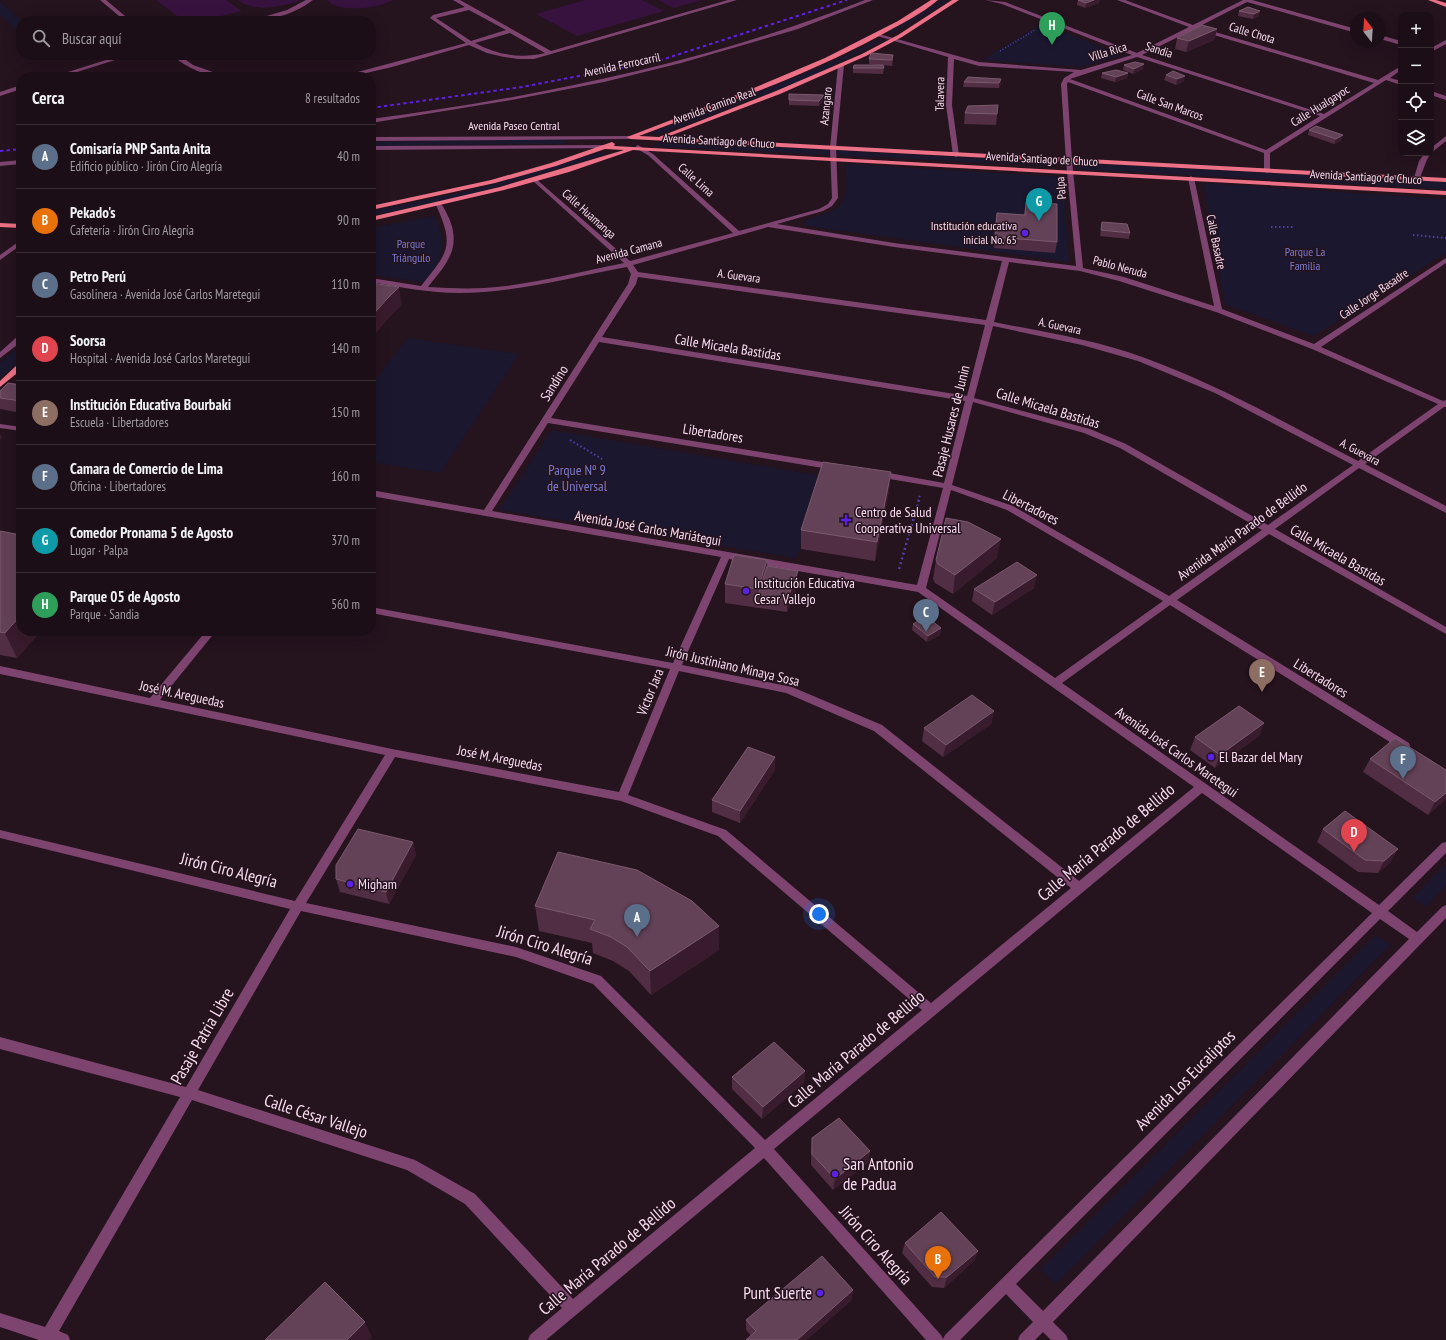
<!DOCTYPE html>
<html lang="es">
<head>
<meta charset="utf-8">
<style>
  :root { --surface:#1c0e16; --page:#25171f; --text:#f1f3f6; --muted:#a09ca1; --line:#3a2e35; --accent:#ae94ed }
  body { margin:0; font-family:"PT Sans Narrow",sans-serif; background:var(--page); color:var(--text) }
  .controls { position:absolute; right:12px; top:12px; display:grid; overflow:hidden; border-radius:8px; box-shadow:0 4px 16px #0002 }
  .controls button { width:36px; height:36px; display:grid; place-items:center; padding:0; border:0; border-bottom:1px solid var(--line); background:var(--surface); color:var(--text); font:20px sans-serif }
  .compass { position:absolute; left:1350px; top:12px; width:36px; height:36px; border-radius:50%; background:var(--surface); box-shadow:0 4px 16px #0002; rotate:343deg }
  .you { position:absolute; left:819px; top:914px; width:14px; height:14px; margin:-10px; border:3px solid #fff; border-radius:50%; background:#1a73e8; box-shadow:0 0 0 6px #1a73e833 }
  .badge { display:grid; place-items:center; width:26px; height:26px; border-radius:50%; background:var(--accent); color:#fff; font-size:13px; font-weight:700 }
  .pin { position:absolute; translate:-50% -33px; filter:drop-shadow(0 1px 2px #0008) }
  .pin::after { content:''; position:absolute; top:21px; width:14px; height:12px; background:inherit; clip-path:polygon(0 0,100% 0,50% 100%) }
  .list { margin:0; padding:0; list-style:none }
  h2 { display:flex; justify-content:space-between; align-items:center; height:52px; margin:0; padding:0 16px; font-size:17px }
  h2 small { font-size:13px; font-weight:400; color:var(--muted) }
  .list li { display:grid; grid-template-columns:26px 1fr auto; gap:12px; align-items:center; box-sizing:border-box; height:64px; padding:0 16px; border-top:1px solid var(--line) }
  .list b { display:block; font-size:15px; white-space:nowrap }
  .list p { margin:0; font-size:13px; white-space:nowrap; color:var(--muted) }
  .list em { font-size:13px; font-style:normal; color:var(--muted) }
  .icon { flex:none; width:22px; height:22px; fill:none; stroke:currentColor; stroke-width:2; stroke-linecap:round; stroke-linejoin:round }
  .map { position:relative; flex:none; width:1446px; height:1340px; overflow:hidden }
  .search { position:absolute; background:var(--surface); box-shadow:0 4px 16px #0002; left:16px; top:16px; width:360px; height:44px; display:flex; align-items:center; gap:10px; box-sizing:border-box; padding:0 14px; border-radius:16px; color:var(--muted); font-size:15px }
  .panel { position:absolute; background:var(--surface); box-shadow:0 4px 16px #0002; left:16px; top:72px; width:360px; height:564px; border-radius:16px }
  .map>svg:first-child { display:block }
  .green { fill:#1b172e }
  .water { fill:#38123f }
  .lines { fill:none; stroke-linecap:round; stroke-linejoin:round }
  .path-far2 { stroke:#4f40aa; stroke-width:1.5; stroke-dasharray:1 2; stroke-linecap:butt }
  .path-far1 { stroke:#4f40aa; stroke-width:2; stroke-dasharray:1.5 2.5; stroke-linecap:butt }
  .path { stroke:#4f40aa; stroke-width:2.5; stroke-dasharray:2 3; stroke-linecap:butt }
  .minor { fill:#7e4470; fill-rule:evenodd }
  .major { fill:#ec7186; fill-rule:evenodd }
  .rail { stroke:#5c21e1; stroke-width:2; stroke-dasharray:3.5 3; stroke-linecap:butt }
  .wall { fill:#512e43 }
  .shaded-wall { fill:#381b2c }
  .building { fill:#634156; stroke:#7b596e }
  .poi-dot { fill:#5c21e1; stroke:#25131e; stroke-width:1.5 }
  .labels { text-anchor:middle; stroke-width:3; stroke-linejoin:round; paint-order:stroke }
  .far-street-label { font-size:12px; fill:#fadcf1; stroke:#25131e }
  .far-poi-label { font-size:12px; fill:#fadcf1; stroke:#25131e; text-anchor:end }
  .far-park-label { font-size:12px; fill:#787cd3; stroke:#25131e }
  .street-label { font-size:14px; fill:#fadcf1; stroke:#25131e }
  .park-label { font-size:14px; fill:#787cd3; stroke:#25131e }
  .poi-label { font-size:14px; fill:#fadcf1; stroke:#25131e; text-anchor:start }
  .near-street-label { font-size:17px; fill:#fadcf1; stroke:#25131e }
  .near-poi-label { font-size:17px; fill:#fadcf1; stroke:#25131e; text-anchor:start }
</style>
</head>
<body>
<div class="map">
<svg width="1446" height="1340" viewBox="0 0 1446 1340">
  <rect width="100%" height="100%" fill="#25131e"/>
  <path class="green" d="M943,0H949L891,34L887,33Z
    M0,1L22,21L21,34L0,15Z
    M1042,24L1116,52L1120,56L1081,67L982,60Z
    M879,39L884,40L806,79L660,134L649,133C727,104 805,77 879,39Z
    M565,139L566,144H562L371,146V142Z
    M661,141L1050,162L1049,166L655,146Z
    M599,153H603V155L469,195L371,216V211L469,191Z
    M1076,163L1446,182V189L1077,169Z
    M846,164L1063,177L1069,262L807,226L804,223L806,220C849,207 845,208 846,164Z
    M1203,183L1446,199V253L1314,336L1225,304Z
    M435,216C448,249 444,256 424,283L371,274V228Z
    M408,338L519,354L440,473L371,462V385Z
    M21,345V360L0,378V363Z
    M552,430L823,476L796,558L499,510Z
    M1446,864V885L1426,907L1413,898Z
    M1376,935L1390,945L1056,1284L1040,1270Z"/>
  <path class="water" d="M156,0H226L242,11L199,21H184Z
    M238,0H300C283,7 254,13 238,0Z
    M327,0H393C380,8 338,14 327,0Z
    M585,0H642L664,11L577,36L536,14Z
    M658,0H702L674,8Z"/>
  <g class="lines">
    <path class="path-far2" d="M1000,51L1035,30"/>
    <path class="path-far1" d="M1271,227H1293
      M1413,235L1446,238
      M570,440L602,459
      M918,501L920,495"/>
    <path class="path" d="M899,569L919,500"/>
    <path class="minor" d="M100,0H106L131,21H125Z
      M306,0H313C297,13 270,21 250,21L287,10Z
      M453,0H460L551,51L728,0H737L534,59H518L504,57L487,53L469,45L392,67L349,77H339L466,43L430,18L433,15L465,7ZM469,10L506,30L471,41L436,18ZM510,33L545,53C521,59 497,55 475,43Z
      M865,0H873L798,29L681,63L604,82L517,99L371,123V119C539,97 708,62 865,0Z
      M985,0L1005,2L1137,53L1189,27L1117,0H1125L1193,25L1243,0H1252L1356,29V33L1247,2L1198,27L1378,80L1401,66V70L1390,78L1401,81V85L1386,80L1270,153V171L1267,173L1264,171V153L1068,82L1067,84L1072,161L1083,268L1124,277L1214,306L1188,178L1191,176L1194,178L1222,309L1314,344L1446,258V263L1321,347L1443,401L1446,400V407H1444L1365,464L1446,506V513L1359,468L1275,529L1446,627V634L1269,534L1177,600L1409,743L1410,746L1409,749H1401L1170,605L1062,683L1379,905L1442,843L1446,842V853L1388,911L1417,932L1442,907L1446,905V918L1053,1322L1066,1335L1068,1340H1051L1043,1332L1035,1340H1018L1020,1335L1033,1322L1006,1294L960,1340H926L764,1158L546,1340H528L530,1335L562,1308L465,1204L407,1170L192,1100L59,1331L68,1335L70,1340H39L0,1327V1313L45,1327L180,1097L0,1049V1037L186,1087L290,909L0,838V830L295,901L385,755L0,674V666L150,698L206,631H216L160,700L392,749L619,792L670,669L371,613V607L673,663L721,557L371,496V490L484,510L628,284L631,274L627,267C572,277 515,293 459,293C429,293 400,287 371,282V278L421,286C448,252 455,247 436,205L439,203C444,205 446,213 449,218C462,249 446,264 428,287C447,288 465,289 484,288C531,285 578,272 624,263L533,181V179L535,178L630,261L733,233L649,156L636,148V146L638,145L653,154L739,231L819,209L828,204L832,198L830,148L838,65L841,63L844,65L836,148L838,198L832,206L823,211L777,224L894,243L1076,266L1066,161L1061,84L1064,78L1074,72L979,66L954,59L952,105L959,155L956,157L953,155L946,105L948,57L874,35L879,34L979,62L1081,70L1132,55L1002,4ZM1194,29L1374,83L1324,114L1142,55ZM1137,57L1320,116L1266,150L1070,79ZM768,227L894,247L1002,261L986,320L638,272L633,265ZM1009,262L1080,271L1119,281L1216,312L1312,349L1438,404L1358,461C1288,424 1219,385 1145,358C1097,340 1043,332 994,322ZM638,277L985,325L967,396L602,337L636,284ZM993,326L1082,345L1138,361L1215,393L1353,465L1268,525L1126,444L1090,429L974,398ZM599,342L965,401L944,483L878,471L874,474L878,477L943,488L917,585L492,511L548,423L835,470L839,467L835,464L551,418ZM973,402L1084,433L1120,448L1262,530L1169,596L1013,506L952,485ZM951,490L1007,510L1163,601L1055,678L926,588ZM729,559L918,592L1194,787L1079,881L882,725L792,687L682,665ZM679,671L786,693L874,731L1071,888L931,1003L726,830L628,795ZM395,757L621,801L718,836L922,1010L765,1140L601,976L516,947L306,903ZM1202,793L1372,913L945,1335L943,1339L941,1335L774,1149ZM301,911L516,957L593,984L755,1148L573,1299L475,1194L415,1160L198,1090ZM1380,919L1409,939L1043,1311L1016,1284Z
      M1380,35L1401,41V45L1380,39Z
      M1446,40V44L1431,52V48Z
      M122,55H131L61,77H52Z
      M172,55H179L193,65L227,77C208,77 186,68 172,55Z
      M21,85V89L0,96V92Z
      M1431,91L1446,96V100L1431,95Z
      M632,136V138L630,139L371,141V137Z
      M1446,136V141L1431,153C1425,161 1424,170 1419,179H1415L1414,178L1419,161L1425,153H1431V148Z
      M606,145L608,146V148L371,150V146Z
      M21,160V164L0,166V162Z
      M21,240V245L0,260V255Z
      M18,336H21V342L0,358V352Z
      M0,424L21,427V431L0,428Z"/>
    <path class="major" d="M931,0H938C922,14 899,25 881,35C804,77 721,105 639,136L659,137L776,91L862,54L898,35L952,0H959L902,37L866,56L780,94L667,137L1446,178V182L630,139L627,137L749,90L825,58L898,21Z
      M1428,0H1436L1446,3V7Z
      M612,142L615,144L614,146L1446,191V195L633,150L569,172L504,190L371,221V217L500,187L624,150L605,149L556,166L495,183L371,210V206L491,180L551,163Z
      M0,223L21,224V228L0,227Z
      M18,364H21V370L0,387V381Z"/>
    <path class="rail" d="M371,108L522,87L661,60L847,0
      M0,151L21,149"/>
  </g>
  <path class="wall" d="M1078,0L1099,3L1085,8L1077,5Z
    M1248,7L1259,16L1253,19L1238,16L1239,11Z
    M1217,29L1214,40L1186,52L1175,49L1177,38Z
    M869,59L893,60L892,66L869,64Z
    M1124,65L1143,69L1133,74L1123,70Z
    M853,68H884L883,74L853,73Z
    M1102,73H1128L1127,78L1115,82L1101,78Z
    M1166,75L1184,81L1176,85L1164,80Z
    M1001,79V84L999,88L963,87L964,82Z
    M789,94L823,100L819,106L789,105Z
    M998,105L996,125L964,124L965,113Z
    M1309,130L1341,141L1334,144L1308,135Z
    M1026,202L1057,242L1055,253L994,248L995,224L997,213L1024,215Z
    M1102,222L1130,233L1129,239L1100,236Z
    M21,385V413L0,409V391Z
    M891,472L889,491L875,561L801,549V530Z
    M0,531L21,631H41L17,658L0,655Z
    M997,558L953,594L935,583L933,579L936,560Z
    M767,560V566L798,571V584L787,612L725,603V584Z
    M1034,588L992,615L972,601L974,589Z
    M913,624L941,628L940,635L927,642L912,630Z
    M994,711L991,724L943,757L922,741L924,728Z
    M1264,723L1259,736L1215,768L1190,750L1195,737Z
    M775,757V770L740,823L712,812V800Z
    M1370,759L1446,799L1428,815L1363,772Z
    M1323,829L1391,862L1378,873L1358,872L1317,842Z
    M413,842L416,855L389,904L340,892L336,879Z
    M535,906L719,926V950L651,995L629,971L613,961L593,953L592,943L539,931Z
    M805,1071L804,1083L762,1119L732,1089V1077Z
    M812,1138L870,1151L868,1163L833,1190L811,1165V1150Z
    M905,1243L978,1251L974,1261L944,1288L932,1287L902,1253Z
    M853,1290L851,1301L751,1336L746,1330V1320Z"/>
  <path class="shaded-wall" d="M1094,0H1100L1099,3L1085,8L1086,3Z
    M1260,11L1259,16L1253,19L1254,14Z
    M1217,29L1214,40L1186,52L1189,41Z
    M1144,64L1143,69L1133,74L1134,69Z
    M1128,73L1127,78L1115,82L1116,77Z
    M1185,76L1184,81L1176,85L1177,79Z
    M1001,79V84L999,88V83Z
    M824,95L823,100L819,106V101Z
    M1343,135L1341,141L1334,144L1336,139Z
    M399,287L402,305L389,318L371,339V317L386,300Z
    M0,433L2,438L0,440Z
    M891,472L889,491L875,561L877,542Z
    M1001,539L997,558L953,594L955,575Z
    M767,560V579L758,595V589Z
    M798,571V584L787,612V600Z
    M1037,575L1034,588L992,615L995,602Z
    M21,615V631H41L17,658L5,633Z
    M941,628L940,635L927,642L928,636Z
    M994,711L991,724L943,757L946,745Z
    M1264,723L1259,736L1215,768L1220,755Z
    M775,757V770L740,823V811Z
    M1446,793V799L1428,815L1435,802Z
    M413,842L416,855L389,904L386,892Z
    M1398,849L1391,862L1378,873L1384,861Z
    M719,926V950L651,995L650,971Z
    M805,1071L804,1083L762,1119L763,1107Z
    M870,1151L868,1163L833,1190L835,1179Z
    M978,1251L974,1261L944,1288L947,1277Z
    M853,1290L851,1301L807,1340H797Z
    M365,1322L372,1337L369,1340H347Z"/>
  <path class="building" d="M1078,0H1094L1086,3Z
    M1248,7L1260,11L1254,14L1239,11Z
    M1202,25L1217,29L1189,41L1177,38Z
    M871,53L893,55L892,60L869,59Z
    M1135,62L1144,64L1134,69L1124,65Z
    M854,65H883L884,68H853Z
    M1116,70L1128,73L1116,77L1102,73Z
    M1173,71L1185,76L1177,79L1166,75Z
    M184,75L190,77H165Z
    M968,77L1001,79L999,83L964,82Z
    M789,94L824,95L819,101L789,100Z
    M998,105L997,114L965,113L968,106Z
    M1316,126L1343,135L1336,139L1309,130Z
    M1026,202L1057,204V242L995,237L997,213L1025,215Z
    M1102,222L1127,224L1130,233L1101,230Z
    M371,283L399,287L386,300L371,317Z
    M8,383L21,385V401L0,398V391Z
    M823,462L891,472L877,542L801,530Z
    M946,518L968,522L1001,539L955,575L938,564L936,560Z
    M0,531L21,535V615L5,633L0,632Z
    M734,555L767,560L758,589L725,584Z
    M1017,562L1037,575L995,602L974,589Z
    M767,566L798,571L787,600L758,595Z
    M926,616L941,628L928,636L913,624Z
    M972,695L994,711L946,745L924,728Z
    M1239,706L1264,723L1220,755L1195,737Z
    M1395,738L1446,770V793L1435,802L1370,759Z
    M748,747L775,757L740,811L712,800Z
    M1345,811L1398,849L1384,861L1365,860L1323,829Z
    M358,829L413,842L386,892L336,879V865Z
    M558,852L637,870L692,901L719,926L650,971L627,947L611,937L590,929L595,920L535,906Z
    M774,1042L805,1071L763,1107L732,1077Z
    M839,1118L870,1151L835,1179L812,1154V1138Z
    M941,1212L978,1251L947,1277H935L905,1243Z
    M822,1256L853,1290L797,1340H746L756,1331L746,1320Z
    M325,1282L365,1322L347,1340H265Z"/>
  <g class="poi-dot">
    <circle cx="1025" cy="233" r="4"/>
    <path d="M844 514h4v4h4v4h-4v4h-4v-4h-4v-4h4z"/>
    <circle cx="746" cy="591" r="4"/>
    <circle cx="1211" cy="757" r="4"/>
    <circle cx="350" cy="884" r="4"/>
    <circle cx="835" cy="1174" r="4"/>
    <circle cx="820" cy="1293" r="4"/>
  </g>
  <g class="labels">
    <g class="far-street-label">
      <text transform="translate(1252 33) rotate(17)" y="4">Calle Chota</text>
      <text transform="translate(1159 50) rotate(18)" y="4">Sandia</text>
      <text transform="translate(1108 52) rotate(-17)" y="4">Villa Rica</text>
      <text transform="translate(622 65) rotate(-12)" y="4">Avenida Ferrocarril</text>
      <text transform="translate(940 94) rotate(-89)" y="4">Talavera</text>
      <text transform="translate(1170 105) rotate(20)" y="4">Calle San Marcos</text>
      <text transform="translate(714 106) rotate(-20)" y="4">Avenida Camino Real</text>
      <text transform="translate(826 106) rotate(-84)" y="4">Azangaro</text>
      <text transform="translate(1320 106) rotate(-32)" y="4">Calle Hualgayoc</text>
      <text x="514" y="130">Avenida Paseo Central</text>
      <text transform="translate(719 141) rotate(3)" y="4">Avenida Santiago de Chuco</text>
      <text transform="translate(1042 159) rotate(3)" y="4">Avenida Santiago de Chuco</text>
      <text transform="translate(1366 177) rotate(3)" y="4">Avenida Santiago de Chuco</text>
      <text transform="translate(696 180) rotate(42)" y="4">Calle Lima</text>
      <text transform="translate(1061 188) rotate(-95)" y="4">Palpa</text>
      <text transform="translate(589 214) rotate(42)" y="4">Calle Huamanga</text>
      <text transform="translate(1216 242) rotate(78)" y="4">Calle Basadre</text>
      <text transform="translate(629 251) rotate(-15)" y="4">Avenida Camana</text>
      <text transform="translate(1120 267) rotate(15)" y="4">Pablo Neruda</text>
      <text transform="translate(739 276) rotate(8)" y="4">A. Guevara</text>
      <text transform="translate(1374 294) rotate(-34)" y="4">Calle Jorge Basadre</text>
      <text transform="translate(1060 326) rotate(12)" y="4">A. Guevara</text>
      <text transform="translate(1360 452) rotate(28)" y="4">A. Guevara</text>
    </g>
    <g class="far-poi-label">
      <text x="1017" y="230">Institución educativa<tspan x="1017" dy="14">inicial No. 65</tspan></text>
    </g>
    <g class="far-park-label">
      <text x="411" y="248">Parque<tspan x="411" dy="14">Triángulo</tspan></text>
      <text x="1305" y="256">Parque La<tspan x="1305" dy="14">Familia</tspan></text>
    </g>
    <g class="street-label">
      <text transform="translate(728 347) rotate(9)" y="5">Calle Micaela Bastidas</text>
      <text transform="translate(554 383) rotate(-58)" y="5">Sandino</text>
      <text transform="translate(1048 408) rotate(17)" y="5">Calle Micaela Bastidas</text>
      <text transform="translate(951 421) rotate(-76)" y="5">Pasaje Husares de Junin</text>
      <text transform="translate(713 433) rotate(9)" y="5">Libertadores</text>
      <text transform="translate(1031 507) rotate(27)" y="5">Libertadores</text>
      <text transform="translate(648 528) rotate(10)" y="5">Avenida José Carlos Mariátegui</text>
      <text transform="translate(1242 531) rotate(-36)" y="5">Avenida María Parado de Bellido</text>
      <text transform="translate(1338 555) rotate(30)" y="5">Calle Micaela Bastidas</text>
      <text transform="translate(733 666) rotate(13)" y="5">Jirón Justiniano Minaya Sosa</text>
      <text transform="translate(1321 678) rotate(32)" y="5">Libertadores</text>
      <text transform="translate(650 692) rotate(-68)" y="5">Víctor Jara</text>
      <text transform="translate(182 694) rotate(12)" y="5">José M. Areguedas</text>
      <text transform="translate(1177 752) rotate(35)" y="5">Avenida José Carlos Maretegui</text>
      <text transform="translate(500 758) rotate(11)" y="5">José M. Areguedas</text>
    </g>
    <g class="park-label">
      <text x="577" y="475">Parque Nº 9<tspan x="577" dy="16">de Universal</tspan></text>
    </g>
    <g class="poi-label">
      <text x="855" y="517">Centro de Salud<tspan x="855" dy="16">Cooperativa Universal</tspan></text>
      <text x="754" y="588">Institución Educativa<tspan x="754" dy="16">Cesar Vallejo</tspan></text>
      <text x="1219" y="762">El Bazar del Mary</text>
      <text x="358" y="889">Migham</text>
    </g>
    <g class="near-street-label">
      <text transform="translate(1106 842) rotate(-40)" y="6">Calle María Parado de Bellido</text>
      <text transform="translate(229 870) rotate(14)" y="6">Jirón Ciro Alegría</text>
      <text transform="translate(545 945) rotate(17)" y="6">Jirón Ciro Alegría</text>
      <text transform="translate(202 1036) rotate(-60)" y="6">Pasaje Patria Libre</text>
      <text transform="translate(856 1049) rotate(-40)" y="6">Calle María Parado de Bellido</text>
      <text transform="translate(1185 1080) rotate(-45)" y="6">Avenida Los Eucaliptos</text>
      <text transform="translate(316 1116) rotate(18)" y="6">Calle César Vallejo</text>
      <text transform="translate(876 1245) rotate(48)" y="6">Jirón Ciro Alegría</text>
      <text transform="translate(607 1256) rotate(-40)" y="6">Calle María Parado de Bellido</text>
    </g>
    <g class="near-poi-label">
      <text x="843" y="1170">San Antonio<tspan x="843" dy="20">de Padua</tspan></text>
      <text x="812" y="1299" text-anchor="end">Punt Suerte</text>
    </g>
  </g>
</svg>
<div class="controls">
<button>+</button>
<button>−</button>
<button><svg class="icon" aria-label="locate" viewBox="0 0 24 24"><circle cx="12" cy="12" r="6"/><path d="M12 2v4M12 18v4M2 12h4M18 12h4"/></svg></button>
<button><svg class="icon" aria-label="layers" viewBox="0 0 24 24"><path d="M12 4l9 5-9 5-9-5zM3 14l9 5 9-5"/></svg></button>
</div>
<svg class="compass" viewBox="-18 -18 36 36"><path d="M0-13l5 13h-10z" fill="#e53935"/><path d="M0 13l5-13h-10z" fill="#a09ca1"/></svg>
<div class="you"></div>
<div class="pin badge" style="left:637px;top:937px;background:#5c6f8a">A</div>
<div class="pin badge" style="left:938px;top:1279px;background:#e8710a">B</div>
<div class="pin badge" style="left:926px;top:632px;background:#5c6f8a">C</div>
<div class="pin badge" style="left:1354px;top:852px;background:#e0444e">D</div>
<div class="pin badge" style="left:1262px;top:692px;background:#8d6e63">E</div>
<div class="pin badge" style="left:1403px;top:779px;background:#5c6f8a">F</div>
<div class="pin badge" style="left:1039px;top:221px;background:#0f9aa8">G</div>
<div class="pin badge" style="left:1052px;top:45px;background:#2e9e5b">H</div>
<div class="search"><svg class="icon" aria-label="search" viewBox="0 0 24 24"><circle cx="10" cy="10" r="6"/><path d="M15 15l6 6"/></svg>Buscar aquí</div>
<section class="panel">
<h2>Cerca<small>8 resultados</small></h2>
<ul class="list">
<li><span class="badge" style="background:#5c6f8a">A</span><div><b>Comisaría PNP Santa Anita</b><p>Edificio público · Jirón Ciro Alegría</p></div><em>40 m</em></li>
<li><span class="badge" style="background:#e8710a">B</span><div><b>Pekado's</b><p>Cafetería · Jirón Ciro Alegría</p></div><em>90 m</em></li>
<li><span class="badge" style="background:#5c6f8a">C</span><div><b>Petro Perú</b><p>Gasolinera · Avenida José Carlos Maretegui</p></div><em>110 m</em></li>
<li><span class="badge" style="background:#e0444e">D</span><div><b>Soorsa</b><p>Hospital · Avenida José Carlos Maretegui</p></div><em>140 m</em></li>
<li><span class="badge" style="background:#8d6e63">E</span><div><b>Institución Educativa Bourbaki</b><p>Escuela · Libertadores</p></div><em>150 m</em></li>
<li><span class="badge" style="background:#5c6f8a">F</span><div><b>Camara de Comercio de Lima</b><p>Oficina · Libertadores</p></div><em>160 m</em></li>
<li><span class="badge" style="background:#0f9aa8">G</span><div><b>Comedor Pronama 5 de Agosto</b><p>Lugar · Palpa</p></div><em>370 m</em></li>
<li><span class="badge" style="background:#2e9e5b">H</span><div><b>Parque 05 de Agosto</b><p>Parque · Sandia</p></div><em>560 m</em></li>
</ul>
</section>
</div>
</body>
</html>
